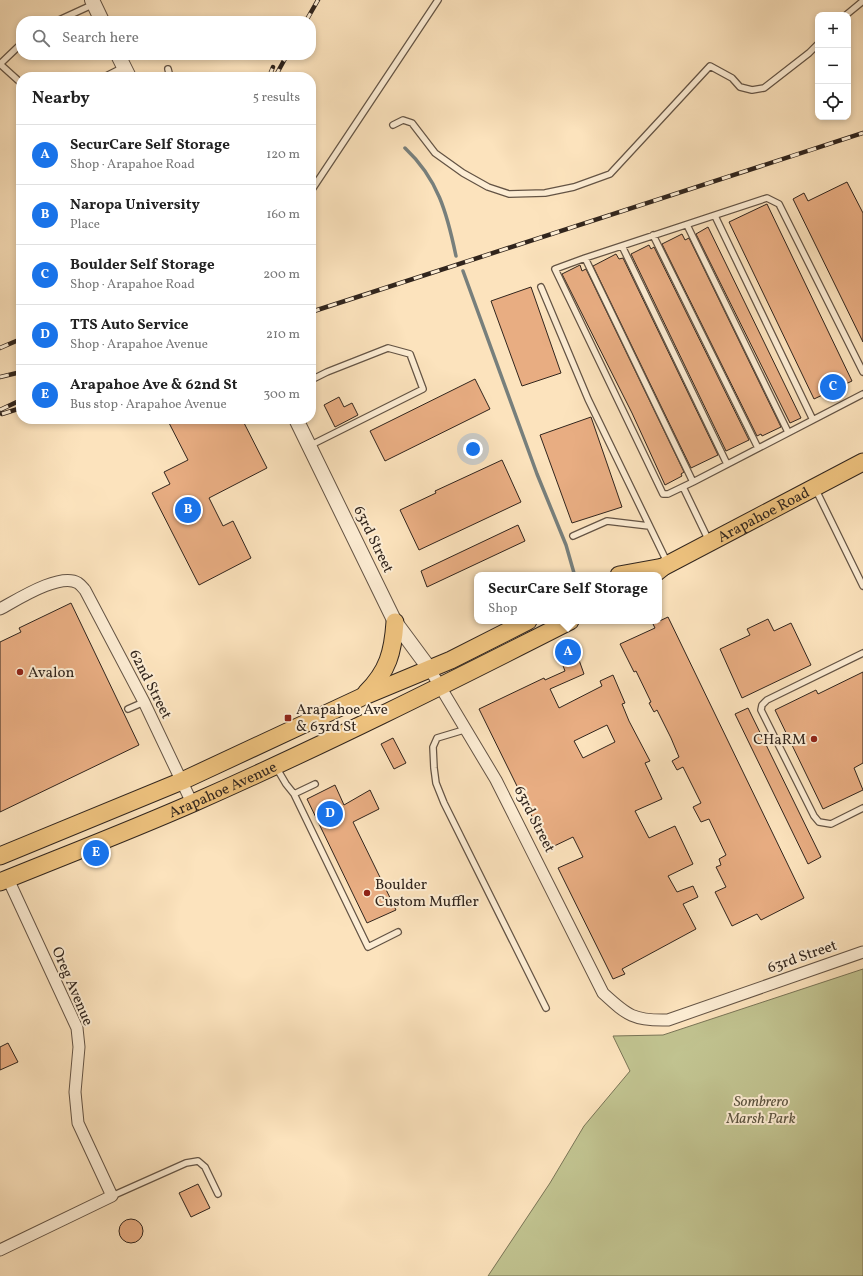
<!DOCTYPE html>
<html lang="en">
<head>
<meta charset="utf-8">
<style>
  :root { --surface:#fff; --page:#f2f2f2; --text:#222; --muted:#767676; --line:#e0e0e0; --accent:#1a73e8 }
  body { margin:0; font-family:Vollkorn,serif; background:var(--page); color:var(--text) }
  .controls { position:absolute; right:12px; top:12px; display:grid; overflow:hidden; border-radius:8px; box-shadow:0 2px 6px #0003 }
  .controls button { width:36px; height:36px; display:grid; place-items:center; padding:0; border:0; border-bottom:1px solid var(--line); background:var(--surface); color:var(--text); font:20px sans-serif }
  .you { position:absolute; left:473px; top:449px; width:14px; height:14px; margin:-10px; border:3px solid #fff; border-radius:50%; background:#1a73e8; box-shadow:0 0 0 6px #1a73e833 }
  .badge { display:grid; place-items:center; width:26px; height:26px; border-radius:50%; background:var(--accent); color:#fff; font-size:13px; font-weight:700 }
  .pin { position:absolute; translate:-50% -50%; border:2px solid #fff; box-shadow:0 1px 4px #0006 }
  .popup { position:absolute; left:474px; top:572px; width:188px; height:52px; box-sizing:border-box; display:grid; place-content:center; border-radius:8px; background:var(--surface); filter:drop-shadow(0 1px 3px #0005); font-size:13px; white-space:nowrap; color:var(--muted) }
  .popup b { font-size:15px; color:var(--text) }
  .popup::after { content:''; position:absolute; left:50%; top:100%; margin-left:-8px; border:8px solid transparent; border-top-color:var(--surface) }
  .list { margin:0; padding:0; list-style:none }
  h2 { display:flex; justify-content:space-between; align-items:center; height:52px; margin:0; padding:0 16px; font-size:17px }
  h2 small { font-size:13px; font-weight:400; color:var(--muted) }
  .list li { display:grid; grid-template-columns:26px 1fr auto; gap:12px; align-items:center; box-sizing:border-box; height:60px; padding:0 16px; border-top:1px solid var(--line) }
  .list b { display:block; font-size:15px; white-space:nowrap }
  .list p { margin:0; font-size:13px; white-space:nowrap; color:var(--muted) }
  .list em { font-size:13px; font-style:normal; color:var(--muted) }
  .icon { flex:none; width:22px; height:22px; fill:none; stroke:currentColor; stroke-width:2; stroke-linecap:round; stroke-linejoin:round }
  .map { position:relative; flex:none; width:863px; height:1276px; overflow:hidden }
  .search { position:absolute; background:var(--surface); box-shadow:0 2px 6px #0003; left:16px; top:16px; width:300px; height:44px; display:flex; align-items:center; gap:10px; box-sizing:border-box; padding:0 14px; border-radius:16px; color:var(--muted); font-size:15px }
  .panel { position:absolute; background:var(--surface); box-shadow:0 2px 6px #0003; left:16px; top:72px; width:300px; height:352px; border-radius:16px }
  .map>svg:first-child { display:block }
  .green { fill:#c1c390; stroke:#797456 }
  .lines { fill:none; stroke-linecap:round; stroke-linejoin:round }
  .stream { stroke:#777f7c; stroke-width:3.5 }
  .building { fill:#e8ad82; stroke:#31251d; fill-rule:evenodd }
  .service-casing { stroke:#645445; stroke-width:8 }
  .minor-casing { stroke:#645445; stroke-width:13 }
  .tertiary-casing { stroke:#645445; stroke-width:16 }
  .primary-casing { stroke:#31251d; stroke-width:19 }
  .service { stroke:#fdedd4; stroke-width:5.5 }
  .minor { stroke:#fdedd4; stroke-width:11 }
  .tertiary { stroke:#fdedd4; stroke-width:14 }
  .primary { stroke:#eec27e; stroke-width:17 }
  .rail-casing { stroke:#31251d; stroke-width:4.5 }
  .rail { stroke:#fdedd4; stroke-width:3; stroke-dasharray:9; stroke-linecap:butt }
  .poi-dot { fill:#8f2418; stroke:#fdedd4; stroke-width:1.5 }
  .labels { text-anchor:middle; stroke-width:4; stroke-linejoin:round; paint-order:stroke }
  .street-label { font-size:15px; fill:#31251d; stroke:#fdedd4 }
  .poi-label { font-size:15px; fill:#31251d; stroke:#fdedd4; text-anchor:start }
  .park-label { font-size:15px; font-style:italic; fill:#5c5440; stroke:#fdedd4 }
</style>
</head>
<body>
<div class="map">
<svg width="863" height="1276" viewBox="0 0 863 1276">
  <rect width="100%" height="100%" fill="#fce3bd"/>
  <filter id="stains"><feTurbulence type="fractalNoise" baseFrequency=".005" numOctaves="4"/><feColorMatrix values="0 0 0 0 .2 0 0 0 0 .09 0 0 0 0 .02 0 0 0 .5 -.17"/></filter>
  <radialGradient id="worn" r=".72"><stop offset=".6" stop-color="#630" stop-opacity="0"/><stop offset="1" stop-color="#630" stop-opacity=".3"/></radialGradient>
  <path class="green" d="M863,969V1276H488L550,1183L584,1126L630,1071L613,1036L663,1035Z"/>
  <g class="lines">
    <path class="stream" d="M405,148C438,179 447,213 456,256
      M463,271L537,474L566,545L574,573"/>
  </g>
  <path class="building" d="M847,182L863,213V342L793,199L804,193L808,201Z
    M767,204L852,381L814,399L729,222Z
    M708,227L801,418L790,423L696,234Z
    M682,234L685,240L689,238L781,427L762,436L761,434L757,436L662,244Z
    M649,245L651,249L654,247L749,440L726,451L631,254Z
    M616,254L619,259L623,258L718,455L691,468L593,266Z
    M580,265L582,271L586,269L684,472L681,474L682,476L665,485L632,413L562,274Z
    M531,287L561,373L522,386L491,301Z
    M475,379L490,409L385,461L370,431Z
    M339,397L344,407L352,403L358,415L335,427L324,405Z
    M591,417L622,507L572,523L540,435Z
    M167,419H242L267,468L209,498L223,526L233,521L251,558L199,585L152,493L170,484L164,472L188,460Z
    M502,460L521,502L419,550L400,510L436,493L435,491Z
    M518,525L525,541L427,587L421,571Z
    M71,603L139,745L0,812V642L21,632L19,628Z
    M668,617L804,898L761,920L757,914L732,926L715,892L726,887L716,867L721,865L719,859L726,855L709,819L701,822L693,807L701,803L683,767L677,770L672,761L679,757L671,738L657,710L654,712L649,703L651,702L636,671L634,672L620,644L655,628L653,624Z
    M768,619L774,631L791,623L811,665L742,698L720,649L750,635L747,629Z
    M573,643L584,674L550,689L559,708L602,686L600,681L613,675L625,703L622,704L629,721L650,761L645,763L662,799L635,811L649,838L675,826L693,864L668,876L677,892L693,886L698,897L683,904L696,929L622,969L625,974L613,979L558,868L583,857L573,837L548,849L479,709L544,678L545,680L565,671L557,650ZM607,725L615,742L583,758L574,741Z
    M863,672V763L854,768L863,790L823,809L775,710L816,690L818,694Z
    M748,708L821,857L808,864L735,714Z
    M393,738L406,763L394,769L381,744Z
    M335,785L344,805L370,790L379,809L353,822L396,910L367,923L307,799Z
    M8,1043L18,1062L0,1070V1047Z
    M198,1184L210,1208L191,1217L179,1193Z
    M119 1231a12 12 0 1 1 24 0a12 12 0 1 1-24 0Z"/>
  <g class="lines">
    <g class="service-casing">
      <path id="service" d="M846,15L863,1
        M57,21L94,4
        M0,64L21,44
        M0,64L21,83
        M168,69L170,77
        M104,77L124,67
        M393,125L403,120L412,123L435,153L463,173L488,187L509,194L545,193L574,187L610,174L710,66L732,78L740,87L752,90L764,88L809,53L818,44
        M311,191L438,0
        M715,216L813,420
        M687,225L788,432
        M653,235L758,448
        M622,246L727,464
        M585,258L693,482
        M541,287L588,399L667,562
        M863,372L779,204L767,198L585,258L555,269L663,494H668L693,482L863,394
        M309,446L423,389L410,354L388,348L327,372L311,380
        M683,487L709,541
        M815,488L863,586
        M573,536L607,521L649,526
        M863,653L767,700L762,705L761,710L814,816L819,822L831,824L863,808
        M128,709L144,702
        M467,729L437,738L433,747L434,768L436,783L444,803L546,1008
        M276,767L286,784L294,794L315,784
        M294,794L368,947L398,932
        M112,1196L186,1163L198,1161L205,1167L218,1194"/>
    </g>
    <g class="minor-casing">
      <path id="minor" d="M0,609C17,600 60,572 78,583C81,585 83,588 85,590L144,702L192,803
        M429,668L496,780L603,993C627,1015 633,1021 668,1020L863,952
        M0,1250L112,1196L78,1123L75,1092L79,1047L77,1028L8,879"/>
    </g>
    <g class="tertiary-casing">
      <path id="tertiary" d="M92,0L102,21
        M118,55L129,77
        M296,419L395,622L429,668"/>
    </g>
    <g class="primary-casing">
      <g id="primary">
        <path d="M619,575L663,567"/>
        <path id="s1" d="M653,575L663,567L863,462"/>
        <path d="M366,693C388,671 393,652 395,622"/>
        <path d="M0,856L182,781L362,697L451,660L528,621"/>
        <path id="s2" d="M0,882C64,856 129,831 193,803C320,747 446,684 570,621"/>
      </g>
    </g>
    <use href="#service" class="service"/>
    <use href="#minor" class="minor"/>
    <use href="#tertiary" class="tertiary"/>
    <use href="#primary" class="primary"/>
    <g class="rail-casing">
      <path id="rail" d="M306,21L318,0
        M269,77L273,67
        M275,77L287,55
        M311,312L863,133
        M0,348L21,339
        M0,377L21,372
        M0,410L21,400
        M2,414L21,408"/>
    </g>
    <use href="#rail" class="rail"/>
  </g>
  <g class="poi-dot">
    <circle cx="20" cy="672" r="4"/>
    <rect x="284" y="714" width="8" height="8" rx="2"/>
    <circle cx="814" cy="739" r="4"/>
    <circle cx="367" cy="893" r="4"/>
  </g>
  <g class="labels">
    <g class="street-label">
      <text dy="5" stroke="none"><textPath href="#s1" startOffset="126">Arapahoe Road</textPath></text>
      <text transform="translate(374 539) rotate(64)" y="5">63rd Street</text>
      <text transform="translate(151 684) rotate(63)" y="5">62nd Street</text>
      <text dy="5" stroke="none"><textPath href="#s2" startOffset="241">Arapahoe Avenue</textPath></text>
      <text transform="translate(535 819) rotate(63)" y="5">63rd Street</text>
      <text transform="translate(802 956) rotate(-19)" y="5">63rd Street</text>
      <text transform="translate(73 986) rotate(67)" y="5">Oreg Avenue</text>
    </g>
    <g class="poi-label">
      <text x="28" y="677">Avalon</text>
      <text x="296" y="714">Arapahoe Ave<tspan x="296" dy="17">&amp; 63rd St</tspan></text>
      <text x="806" y="744" text-anchor="end">CHaRM</text>
      <text x="375" y="889">Boulder<tspan x="375" dy="17">Custom Muffler</tspan></text>
    </g>
    <g class="park-label">
      <text x="761" y="1106">Sombrero<tspan x="761" dy="17">Marsh Park</tspan></text>
    </g>
  </g>
  <rect width="100%" height="100%" filter="url(#stains)"/>
  <rect width="100%" height="100%" fill="url(#worn)"/>
</svg>
<div class="controls">
<button>+</button>
<button>−</button>
<button><svg class="icon" aria-label="locate" viewBox="0 0 24 24"><circle cx="12" cy="12" r="6"/><path d="M12 2v4M12 18v4M2 12h4M18 12h4"/></svg></button>
</div>
<div class="you"></div>
<div class="pin badge" style="left:568px;top:652px">A</div>
<div class="popup"><b>SecurCare Self Storage</b>Shop</div>
<div class="pin badge" style="left:188px;top:510px">B</div>
<div class="pin badge" style="left:833px;top:387px">C</div>
<div class="pin badge" style="left:330px;top:814px">D</div>
<div class="pin badge" style="left:96px;top:853px">E</div>
<div class="search"><svg class="icon" aria-label="search" viewBox="0 0 24 24"><circle cx="10" cy="10" r="6"/><path d="M15 15l6 6"/></svg>Search here</div>
<section class="panel">
<h2>Nearby<small>5 results</small></h2>
<ul class="list">
<li><span class="badge">A</span><div><b>SecurCare Self Storage</b><p>Shop · Arapahoe Road</p></div><em>120 m</em></li>
<li><span class="badge">B</span><div><b>Naropa University</b><p>Place</p></div><em>160 m</em></li>
<li><span class="badge">C</span><div><b>Boulder Self Storage</b><p>Shop · Arapahoe Road</p></div><em>200 m</em></li>
<li><span class="badge">D</span><div><b>TTS Auto Service</b><p>Shop · Arapahoe Avenue</p></div><em>210 m</em></li>
<li><span class="badge">E</span><div><b>Arapahoe Ave &amp; 62nd St</b><p>Bus stop · Arapahoe Avenue</p></div><em>300 m</em></li>
</ul>
</section>
</div>
</body>
</html>
